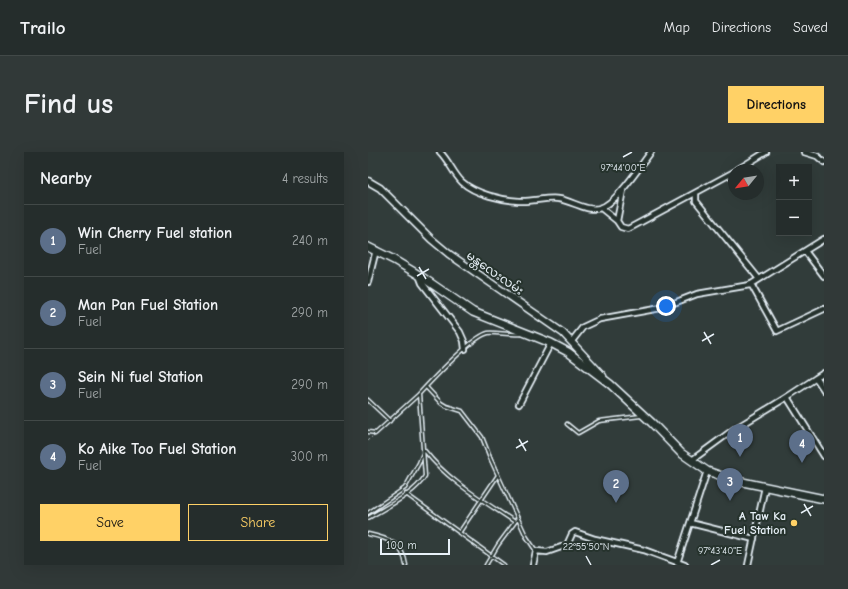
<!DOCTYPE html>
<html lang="en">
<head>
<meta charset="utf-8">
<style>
  :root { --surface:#252d2c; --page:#313938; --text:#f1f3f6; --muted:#a3a8a9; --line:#424948; --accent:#ffd166 }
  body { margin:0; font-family:"Comic Neue","Noto Sans Myanmar",sans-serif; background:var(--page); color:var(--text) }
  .controls { position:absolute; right:12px; top:12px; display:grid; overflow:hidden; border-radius:0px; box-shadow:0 4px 16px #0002 }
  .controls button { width:36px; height:36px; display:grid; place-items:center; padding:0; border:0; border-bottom:1px solid var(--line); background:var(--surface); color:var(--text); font:20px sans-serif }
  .compass { position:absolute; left:360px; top:12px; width:36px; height:36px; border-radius:50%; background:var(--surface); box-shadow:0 4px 16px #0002; rotate:240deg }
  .scale { position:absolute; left:12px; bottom:10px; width:70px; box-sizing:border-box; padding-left:4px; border:2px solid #e8f1f8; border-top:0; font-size:11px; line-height:14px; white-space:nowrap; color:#e8f1f8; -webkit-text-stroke:3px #26332d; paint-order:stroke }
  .you { position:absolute; left:298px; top:154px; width:14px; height:14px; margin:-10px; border:3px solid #fff; border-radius:50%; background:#1a73e8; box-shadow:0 0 0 6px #1a73e833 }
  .badge { display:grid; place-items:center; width:26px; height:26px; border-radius:50%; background:var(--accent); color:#fff; font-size:13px; font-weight:700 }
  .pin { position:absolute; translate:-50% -33px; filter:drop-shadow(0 1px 2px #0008) }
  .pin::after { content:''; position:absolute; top:21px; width:14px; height:12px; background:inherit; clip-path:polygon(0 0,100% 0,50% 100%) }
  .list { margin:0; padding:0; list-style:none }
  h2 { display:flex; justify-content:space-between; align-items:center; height:52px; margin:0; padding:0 16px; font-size:17px }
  h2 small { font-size:13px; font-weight:400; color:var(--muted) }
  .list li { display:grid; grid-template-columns:26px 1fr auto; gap:12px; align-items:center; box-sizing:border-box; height:72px; padding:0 16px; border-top:1px solid var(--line) }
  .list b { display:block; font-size:15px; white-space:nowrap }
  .list p { margin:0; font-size:13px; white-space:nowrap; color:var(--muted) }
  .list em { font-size:13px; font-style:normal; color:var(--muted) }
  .actions { display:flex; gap:8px; padding:12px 16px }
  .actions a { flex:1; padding:9px 0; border:1px solid var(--accent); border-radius:0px; text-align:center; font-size:14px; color:var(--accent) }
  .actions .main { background:var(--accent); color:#111 }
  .map { position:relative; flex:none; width:456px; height:413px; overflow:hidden; border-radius:0px }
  header { display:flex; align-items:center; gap:24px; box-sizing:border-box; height:56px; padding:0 20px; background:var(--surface); border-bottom:1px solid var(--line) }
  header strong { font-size:19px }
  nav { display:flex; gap:22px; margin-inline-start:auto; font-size:14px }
  .intro { display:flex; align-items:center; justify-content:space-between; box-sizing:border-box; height:96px; padding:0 24px }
  h1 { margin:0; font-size:28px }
  .button { padding:10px 18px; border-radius:0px; background:var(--accent); color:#111; font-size:14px; font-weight:700 }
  main { display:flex; gap:24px; padding:0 24px }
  aside { flex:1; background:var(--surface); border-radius:0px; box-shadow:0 4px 16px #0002 }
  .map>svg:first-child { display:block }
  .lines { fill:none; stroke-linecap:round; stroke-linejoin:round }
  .lane-casing { stroke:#e8f1f8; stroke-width:5 }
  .street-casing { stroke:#e8f1f8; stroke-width:8 }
  .secondary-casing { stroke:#e8f1f8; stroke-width:9 }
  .primary-casing { stroke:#e8f1f8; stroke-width:10 }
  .path { stroke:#e8f1f8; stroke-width:1; stroke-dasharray:1 3; stroke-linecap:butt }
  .lane { stroke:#26332d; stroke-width:2 }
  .street { stroke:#26332d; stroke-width:4.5 }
  .secondary { stroke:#26332d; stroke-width:6 }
  .primary { stroke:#26332d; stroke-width:7 }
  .ticks { fill:none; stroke:#e8f1f8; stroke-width:1.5 }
  .poi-dot { fill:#ffd166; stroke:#26332d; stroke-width:1.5 }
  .labels { text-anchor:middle; stroke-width:4; stroke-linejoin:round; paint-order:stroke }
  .street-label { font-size:12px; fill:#e8f1f8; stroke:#26332d }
  .poi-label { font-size:12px; font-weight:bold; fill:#e8f1f8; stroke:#26332d; text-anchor:end }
  .ticks-label { font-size:10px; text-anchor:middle; fill:#e8f1f8; stroke:#26332d; stroke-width:4; stroke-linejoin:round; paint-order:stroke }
</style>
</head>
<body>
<header>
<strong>Trailo</strong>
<nav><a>Map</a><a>Directions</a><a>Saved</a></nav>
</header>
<div class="intro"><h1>Find us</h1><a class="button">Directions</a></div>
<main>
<aside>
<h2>Nearby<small>4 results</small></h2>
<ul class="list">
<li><span class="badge" style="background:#5c6f8a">1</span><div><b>Win Cherry Fuel station</b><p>Fuel</p></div><em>240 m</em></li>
<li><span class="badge" style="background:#5c6f8a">2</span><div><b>Man Pan Fuel Station</b><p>Fuel</p></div><em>290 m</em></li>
<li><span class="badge" style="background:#5c6f8a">3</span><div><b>Sein Ni fuel Station</b><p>Fuel</p></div><em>290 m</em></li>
<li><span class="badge" style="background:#5c6f8a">4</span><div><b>Ko Aike Too Fuel Station</b><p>Fuel</p></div><em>300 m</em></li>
</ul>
<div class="actions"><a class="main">Save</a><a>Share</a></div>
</aside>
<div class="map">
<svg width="456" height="413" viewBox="0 0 456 413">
  <rect width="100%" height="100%" fill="#313c3a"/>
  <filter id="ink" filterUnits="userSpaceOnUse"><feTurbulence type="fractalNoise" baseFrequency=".025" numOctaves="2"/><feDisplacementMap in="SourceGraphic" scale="8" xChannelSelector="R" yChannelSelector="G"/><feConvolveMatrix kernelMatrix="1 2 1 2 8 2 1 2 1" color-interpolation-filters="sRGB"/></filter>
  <g filter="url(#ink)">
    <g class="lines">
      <g class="lane-casing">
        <path id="lane" d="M58,235L73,251L78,254L94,259L114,285L123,308L158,384L168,399
          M0,248L22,269
          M199,272L210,281L231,269L273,264
          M0,280L8,281
          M7,282L51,242
          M57,299C80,329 116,349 147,370
          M38,342L136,413
          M0,361L37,336L51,311L56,299
          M0,366C18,355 47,342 57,324L51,242C64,228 104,185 120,181C124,180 146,183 154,182
          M91,381L130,323
          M0,382C19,386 35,391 38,413
          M118,413L130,393L150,366"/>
      </g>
      <g class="street-casing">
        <path id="street" d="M72,0C81,9 85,21 94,30C107,42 134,48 151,49C164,50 179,45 191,47C204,49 219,60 232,56C248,52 272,14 283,0
          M436,0L449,4L456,10
          M369,18L398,0
          M255,38L249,69L253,75L260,77L366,20
          M328,41V49L391,127
          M233,56L249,69
          M437,99L456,124
          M51,123L54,131L92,180L96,189L97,197
          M0,130L8,98
          M383,132L409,179L456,157
          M204,189L215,175L232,167L293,156L329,142L382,133L456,87
          M456,221L448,226L456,238
          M448,226L419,245L456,304
          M151,252L183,191
          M324,308L365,278L419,245
          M322,371L386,387
          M309,411L339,319
          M165,413L168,399L179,400L199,393L204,382L207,380L227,387L276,398L317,413
          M380,413L397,335"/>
      </g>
      <g class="secondary-casing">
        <path id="secondary" d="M0,29L12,36L63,87L81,102L195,181L235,224"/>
      </g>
      <g class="primary-casing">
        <path id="primary" d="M0,95L26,108L51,123L105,160L183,191L200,200L242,232L284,271L313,301L339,319L365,328L456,347"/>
      </g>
      <path class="path" d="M0,288L5,284"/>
      <use href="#lane" class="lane"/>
      <use href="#street" class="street"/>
      <use href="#secondary" class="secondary"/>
      <use href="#primary" class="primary"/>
    </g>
  </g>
  <path class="ticks" d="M255,5L264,0M51,115L58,127M49,124L61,117M336,180L343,192M334,189L346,182M151,287L158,299M148,296L160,289M436,352L443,364M433,361L445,354M218,404L223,413M343,413L352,408"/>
  <circle class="poi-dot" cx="426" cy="371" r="4"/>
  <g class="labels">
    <g class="street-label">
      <text transform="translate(127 121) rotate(35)" y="4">မန္တလေးလမ်း</text>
    </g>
    <g class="poi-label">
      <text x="418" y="368">A Taw Ka<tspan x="418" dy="14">Fuel Station</tspan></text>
    </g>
  </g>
  <g class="ticks-label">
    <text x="255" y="19">97°44'00"E</text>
    <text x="218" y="398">22°55'50"N</text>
    <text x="352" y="402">97°43'40"E</text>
  </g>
</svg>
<div class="controls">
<button>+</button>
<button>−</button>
</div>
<svg class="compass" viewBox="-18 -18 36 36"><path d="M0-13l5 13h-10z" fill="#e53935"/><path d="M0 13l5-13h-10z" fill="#a3a8a9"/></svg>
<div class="scale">100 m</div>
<div class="you"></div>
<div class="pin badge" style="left:372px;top:305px;background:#5c6f8a">1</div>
<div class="pin badge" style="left:248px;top:351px;background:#5c6f8a">2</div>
<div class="pin badge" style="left:362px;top:349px;background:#5c6f8a">3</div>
<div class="pin badge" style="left:434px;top:311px;background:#5c6f8a">4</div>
</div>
</main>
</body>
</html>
